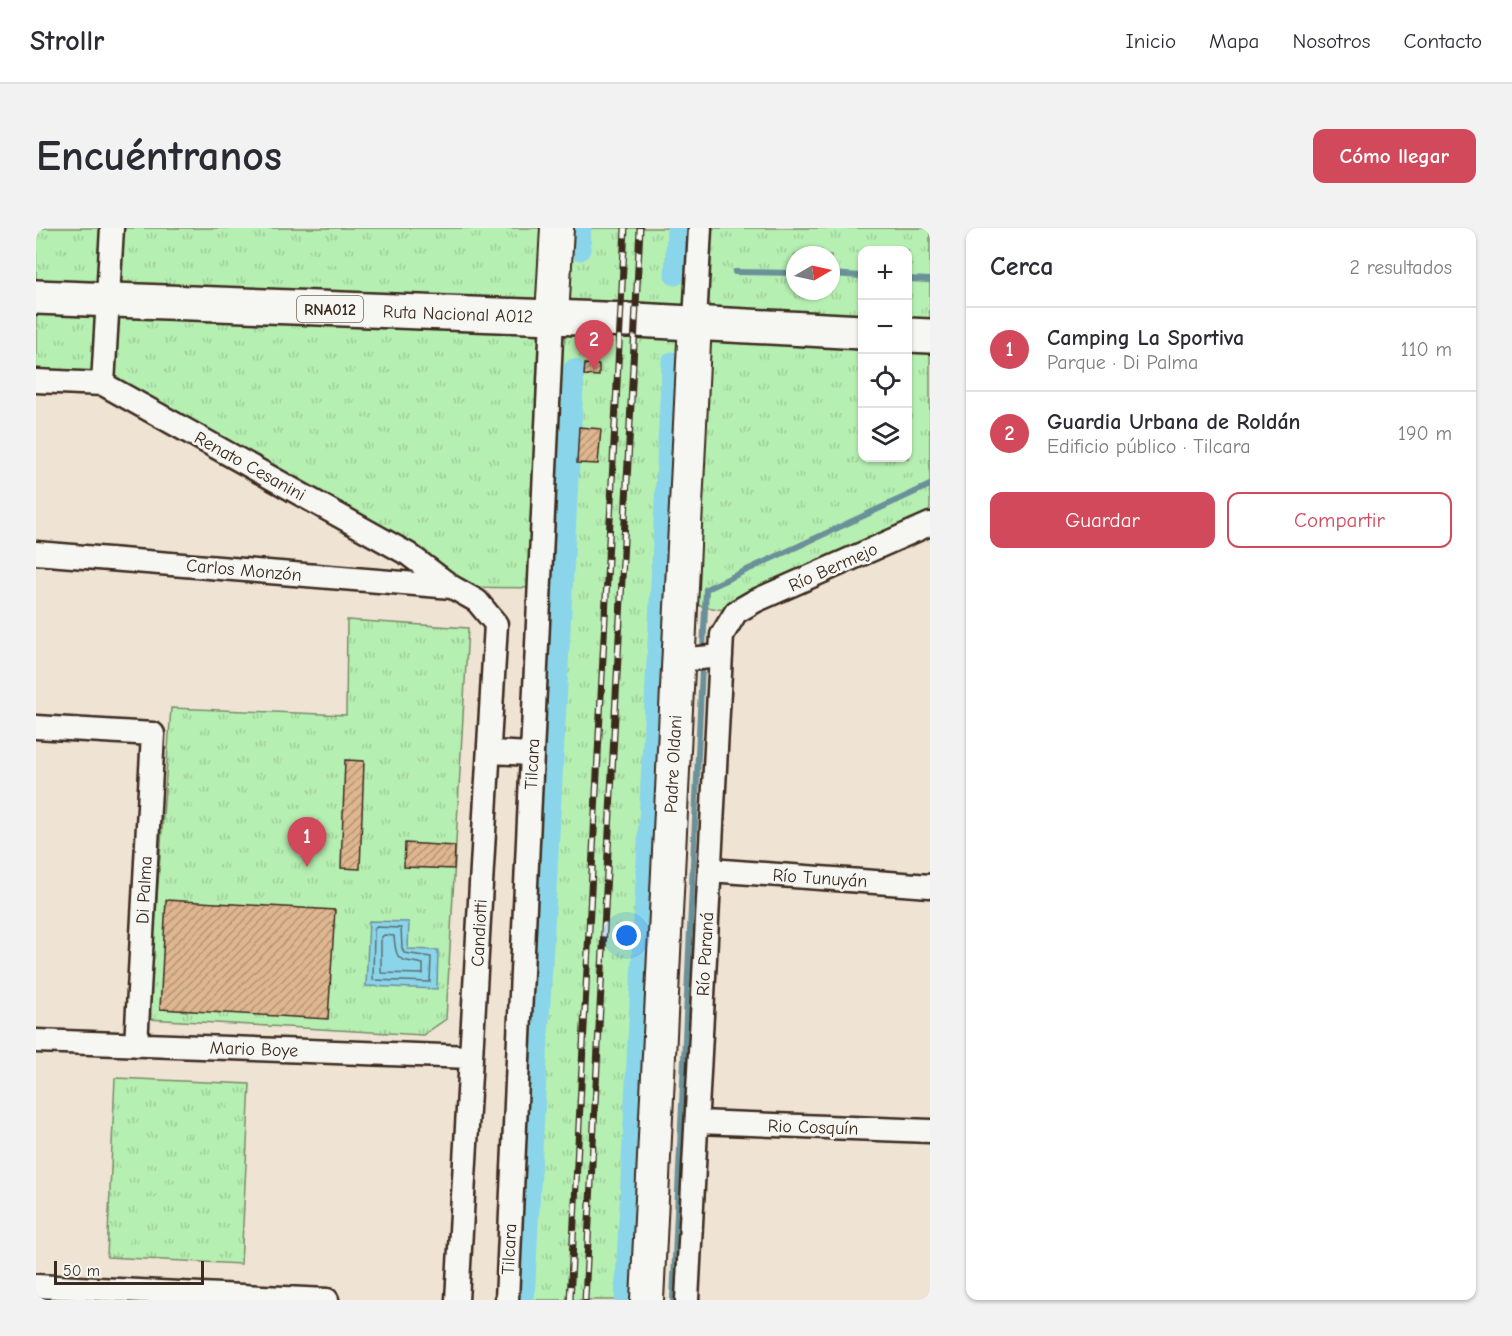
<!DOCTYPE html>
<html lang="es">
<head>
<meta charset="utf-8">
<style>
  :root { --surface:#fff; --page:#f2f2f3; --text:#2b2b33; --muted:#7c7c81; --line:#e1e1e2; --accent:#d1495b }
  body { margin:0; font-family:"Comic Neue",sans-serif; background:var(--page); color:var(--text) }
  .controls { position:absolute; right:18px; top:18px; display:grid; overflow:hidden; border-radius:12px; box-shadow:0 2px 4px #0004 }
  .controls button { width:54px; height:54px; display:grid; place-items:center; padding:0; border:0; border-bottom:2px solid var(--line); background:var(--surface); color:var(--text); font:30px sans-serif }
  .compass { position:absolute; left:750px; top:18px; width:54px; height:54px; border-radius:50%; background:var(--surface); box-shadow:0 2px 4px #0004; rotate:81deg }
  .scale { position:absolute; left:18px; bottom:15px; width:150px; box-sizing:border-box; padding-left:6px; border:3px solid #3b2a1e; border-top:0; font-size:16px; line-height:21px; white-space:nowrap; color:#3b2a1e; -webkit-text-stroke:4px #f6f6f2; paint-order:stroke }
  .you { position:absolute; left:591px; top:708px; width:21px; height:21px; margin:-15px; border:4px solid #fff; border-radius:50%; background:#1a73e8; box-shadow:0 0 0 9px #1a73e833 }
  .badge { display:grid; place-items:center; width:39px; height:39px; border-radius:50%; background:var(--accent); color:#fff; font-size:20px; font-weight:700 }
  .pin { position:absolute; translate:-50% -50px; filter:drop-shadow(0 2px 3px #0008) }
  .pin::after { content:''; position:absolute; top:32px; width:21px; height:18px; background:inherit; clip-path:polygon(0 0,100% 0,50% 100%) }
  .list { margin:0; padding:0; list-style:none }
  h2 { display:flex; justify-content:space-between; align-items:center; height:78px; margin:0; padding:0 24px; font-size:26px }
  h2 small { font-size:20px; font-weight:400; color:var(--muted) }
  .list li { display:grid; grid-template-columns:39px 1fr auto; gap:18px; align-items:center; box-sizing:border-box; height:84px; padding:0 24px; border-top:2px solid var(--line) }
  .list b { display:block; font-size:22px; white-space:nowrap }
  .list p { margin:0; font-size:20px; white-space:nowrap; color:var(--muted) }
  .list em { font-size:20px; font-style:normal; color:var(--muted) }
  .actions { display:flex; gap:12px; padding:18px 24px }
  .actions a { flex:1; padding:14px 0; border:2px solid var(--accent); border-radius:12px; text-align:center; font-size:21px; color:var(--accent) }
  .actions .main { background:var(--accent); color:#fff }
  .icon { flex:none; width:33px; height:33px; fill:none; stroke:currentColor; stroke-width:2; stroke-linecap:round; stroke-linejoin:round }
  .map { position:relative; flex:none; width:894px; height:1072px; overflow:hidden; border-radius:12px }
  header { display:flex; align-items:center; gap:36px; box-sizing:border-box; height:84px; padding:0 30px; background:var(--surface); border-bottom:2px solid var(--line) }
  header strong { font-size:28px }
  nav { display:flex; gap:33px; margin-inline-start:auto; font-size:21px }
  .intro { display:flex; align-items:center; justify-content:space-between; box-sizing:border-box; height:144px; padding:0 36px }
  h1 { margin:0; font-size:42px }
  .button { padding:15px 27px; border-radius:12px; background:var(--accent); color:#fff; font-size:21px; font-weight:700 }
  main { display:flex; gap:36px; padding:0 36px }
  aside { flex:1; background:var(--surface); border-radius:12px; box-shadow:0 2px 4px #0004 }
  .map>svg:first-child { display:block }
  .grass { fill:url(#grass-tufts); stroke:#788c68; stroke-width:1.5; fill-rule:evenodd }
  .water { fill:#8bd5eb; stroke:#6b9199; stroke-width:1.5 }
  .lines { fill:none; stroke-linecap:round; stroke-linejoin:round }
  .shore { stroke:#5b6e70; stroke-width:1.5 }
  .stream { stroke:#6b9199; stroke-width:6 }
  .canal { stroke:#8bd5eb; stroke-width:21 }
  .building { fill:url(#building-hatch); stroke:#3b2a1e; stroke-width:1.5 }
  .minor-casing { stroke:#3b2a1e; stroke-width:27 }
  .secondary-casing { stroke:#3b2a1e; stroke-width:36 }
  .trunk-casing { stroke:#3b2a1e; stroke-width:38 }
  .minor { stroke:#f6f6f2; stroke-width:22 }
  .secondary { stroke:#f6f6f2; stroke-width:32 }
  .trunk { stroke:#f6f6f2; stroke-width:33 }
  .rail-casing { stroke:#3b2a1e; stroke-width:7 }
  .rail { stroke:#f6f6f2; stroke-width:4.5; stroke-dasharray:14; stroke-linecap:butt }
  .labels { text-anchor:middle; stroke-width:5; stroke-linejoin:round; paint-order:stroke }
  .shield { fill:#f6f6f2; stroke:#73675e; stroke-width:1.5 }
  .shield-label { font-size:16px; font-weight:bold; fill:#3b2a1e }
  .street-label { font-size:18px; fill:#3b2a1e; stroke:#f6f6f2 }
</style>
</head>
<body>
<header>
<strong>Strollr</strong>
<nav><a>Inicio</a><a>Mapa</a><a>Nosotros</a><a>Contacto</a></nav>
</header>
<div class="intro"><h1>Encuéntranos</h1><a class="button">Cómo llegar</a></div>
<main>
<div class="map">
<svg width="894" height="1072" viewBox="0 0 894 1072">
  <defs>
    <pattern id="grass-tufts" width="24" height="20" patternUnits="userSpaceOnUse" patternTransform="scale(1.5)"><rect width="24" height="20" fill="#b6efb2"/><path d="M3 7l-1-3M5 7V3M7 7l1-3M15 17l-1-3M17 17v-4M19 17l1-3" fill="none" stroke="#9dcd99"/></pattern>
    <pattern id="building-hatch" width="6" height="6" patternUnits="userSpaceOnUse" patternTransform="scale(1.5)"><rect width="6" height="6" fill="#deb68f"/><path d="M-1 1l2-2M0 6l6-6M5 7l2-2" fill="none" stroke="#b59474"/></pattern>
  </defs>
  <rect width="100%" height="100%" fill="#efe3d4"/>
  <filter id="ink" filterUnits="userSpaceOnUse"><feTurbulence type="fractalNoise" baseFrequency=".0167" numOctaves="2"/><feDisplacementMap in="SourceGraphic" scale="12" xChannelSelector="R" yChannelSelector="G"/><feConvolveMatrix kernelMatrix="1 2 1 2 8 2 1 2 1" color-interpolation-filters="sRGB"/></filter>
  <g filter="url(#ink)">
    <path class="grass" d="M0,0H894V296L700,384L646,375L611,1072H471L504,360L416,359L67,156L0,153ZM826,22H872V230H826ZM759,27H795V63H759Z
      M311,392L432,400L410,791L387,807L112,791L135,480L310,487Z
      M79,850L214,856L205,1036L71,1029Z"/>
    <path class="water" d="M333,693L373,694L372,721L402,722L401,761L330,758Z"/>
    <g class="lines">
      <path class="shore" d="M340,699L365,700L366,720L368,725L395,729L394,754L337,752L338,702Z
        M348,707L358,708C360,736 364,731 387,736V746L345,745V710Z"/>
      <path class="stream" d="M699,44L759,45
        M795,46L826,48
        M872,51L894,52
        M667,421L670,361L894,257
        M637,1072L666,439"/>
      <path class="canal" d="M544,22L545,0
        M639,47L641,0
        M488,1072L538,141
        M589,1072L636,134"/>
    </g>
    <path class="building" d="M549,136L563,137V148L548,147Z
      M543,199L565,201L562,236L541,235Z
      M309,532L328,533L324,641L305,640Z
      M369,615L419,618L418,641L368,639Z
      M130,672L299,682L292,791L124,781Z"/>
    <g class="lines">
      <g class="minor-casing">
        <path id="minor" d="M659,94L664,0
          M0,153L67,156L372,326L416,359L441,373L460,396L421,1072
          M67,156L76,0
          M0,325L416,359
          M642,432L685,428
          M0,499L117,506L100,817
          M453,524L496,526
          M674,642L894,658
          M0,813L435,829
          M661,894L894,903
          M0,1058L291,1072
          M471,1072L516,89
          M651,1072L686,407L700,384L719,373L894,296"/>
      </g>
      <g class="secondary-casing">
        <path id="secondary" d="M516,89L521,0
          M611,1072L659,94"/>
      </g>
      <g class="trunk-casing">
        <path id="trunk" d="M0,69L592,92
          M599,92L826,104
          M872,107L894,108"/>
      </g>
      <use href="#minor" class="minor"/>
      <use href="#secondary" class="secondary"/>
      <use href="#trunk" class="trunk"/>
      <g class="rail-casing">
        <path id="rail" d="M534,1072L589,0
          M549,1072L604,0"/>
      </g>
      <use href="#rail" class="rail"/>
    </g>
  </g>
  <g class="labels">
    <rect class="shield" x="261" y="68" width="66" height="26" rx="4.5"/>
    <g class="shield-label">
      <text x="294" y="87">RNA012</text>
    </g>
    <g class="street-label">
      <text transform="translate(422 86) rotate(2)" y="6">Ruta Nacional A012</text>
      <text transform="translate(214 238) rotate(29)" y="6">Renato Cesanini</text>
      <text transform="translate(797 339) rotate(-24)" y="6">Río Bermejo</text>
      <text transform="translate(208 342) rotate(5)" y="6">Carlos Monzón</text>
      <text transform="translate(496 536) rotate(-87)" y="6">Tilcara</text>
      <text transform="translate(637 536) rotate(-87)" y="6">Padre Oldani</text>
      <text transform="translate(784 650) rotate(4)" y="6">Río Tunuyán</text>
      <text transform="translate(108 662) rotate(-87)" y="6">Di Palma</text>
      <text transform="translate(443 705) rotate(-87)" y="6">Candiotti</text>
      <text transform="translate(669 726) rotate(-87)" y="6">Río Paraná</text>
      <text transform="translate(218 821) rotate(2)" y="6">Mario Boye</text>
      <text transform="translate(777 899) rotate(2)" y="6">Rio Cosquín</text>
      <text transform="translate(473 1021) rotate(-87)" y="6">Tilcara</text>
    </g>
  </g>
</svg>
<div class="controls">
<button>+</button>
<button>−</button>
<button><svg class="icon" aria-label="locate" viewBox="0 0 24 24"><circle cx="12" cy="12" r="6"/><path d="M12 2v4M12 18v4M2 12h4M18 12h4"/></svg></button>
<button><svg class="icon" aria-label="layers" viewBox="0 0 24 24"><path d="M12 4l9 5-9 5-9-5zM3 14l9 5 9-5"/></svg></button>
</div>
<svg class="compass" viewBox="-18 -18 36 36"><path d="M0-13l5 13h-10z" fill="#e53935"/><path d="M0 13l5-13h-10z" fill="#7c7c81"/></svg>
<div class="scale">50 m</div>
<div class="you"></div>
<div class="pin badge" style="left:271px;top:639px">1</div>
<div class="pin badge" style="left:558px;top:142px">2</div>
</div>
<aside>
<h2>Cerca<small>2 resultados</small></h2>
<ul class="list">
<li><span class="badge">1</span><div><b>Camping La Sportiva</b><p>Parque · Di Palma</p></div><em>110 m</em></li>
<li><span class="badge">2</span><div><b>Guardia Urbana de Roldán</b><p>Edificio público · Tilcara</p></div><em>190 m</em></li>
</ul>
<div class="actions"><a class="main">Guardar</a><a>Compartir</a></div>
</aside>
</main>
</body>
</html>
